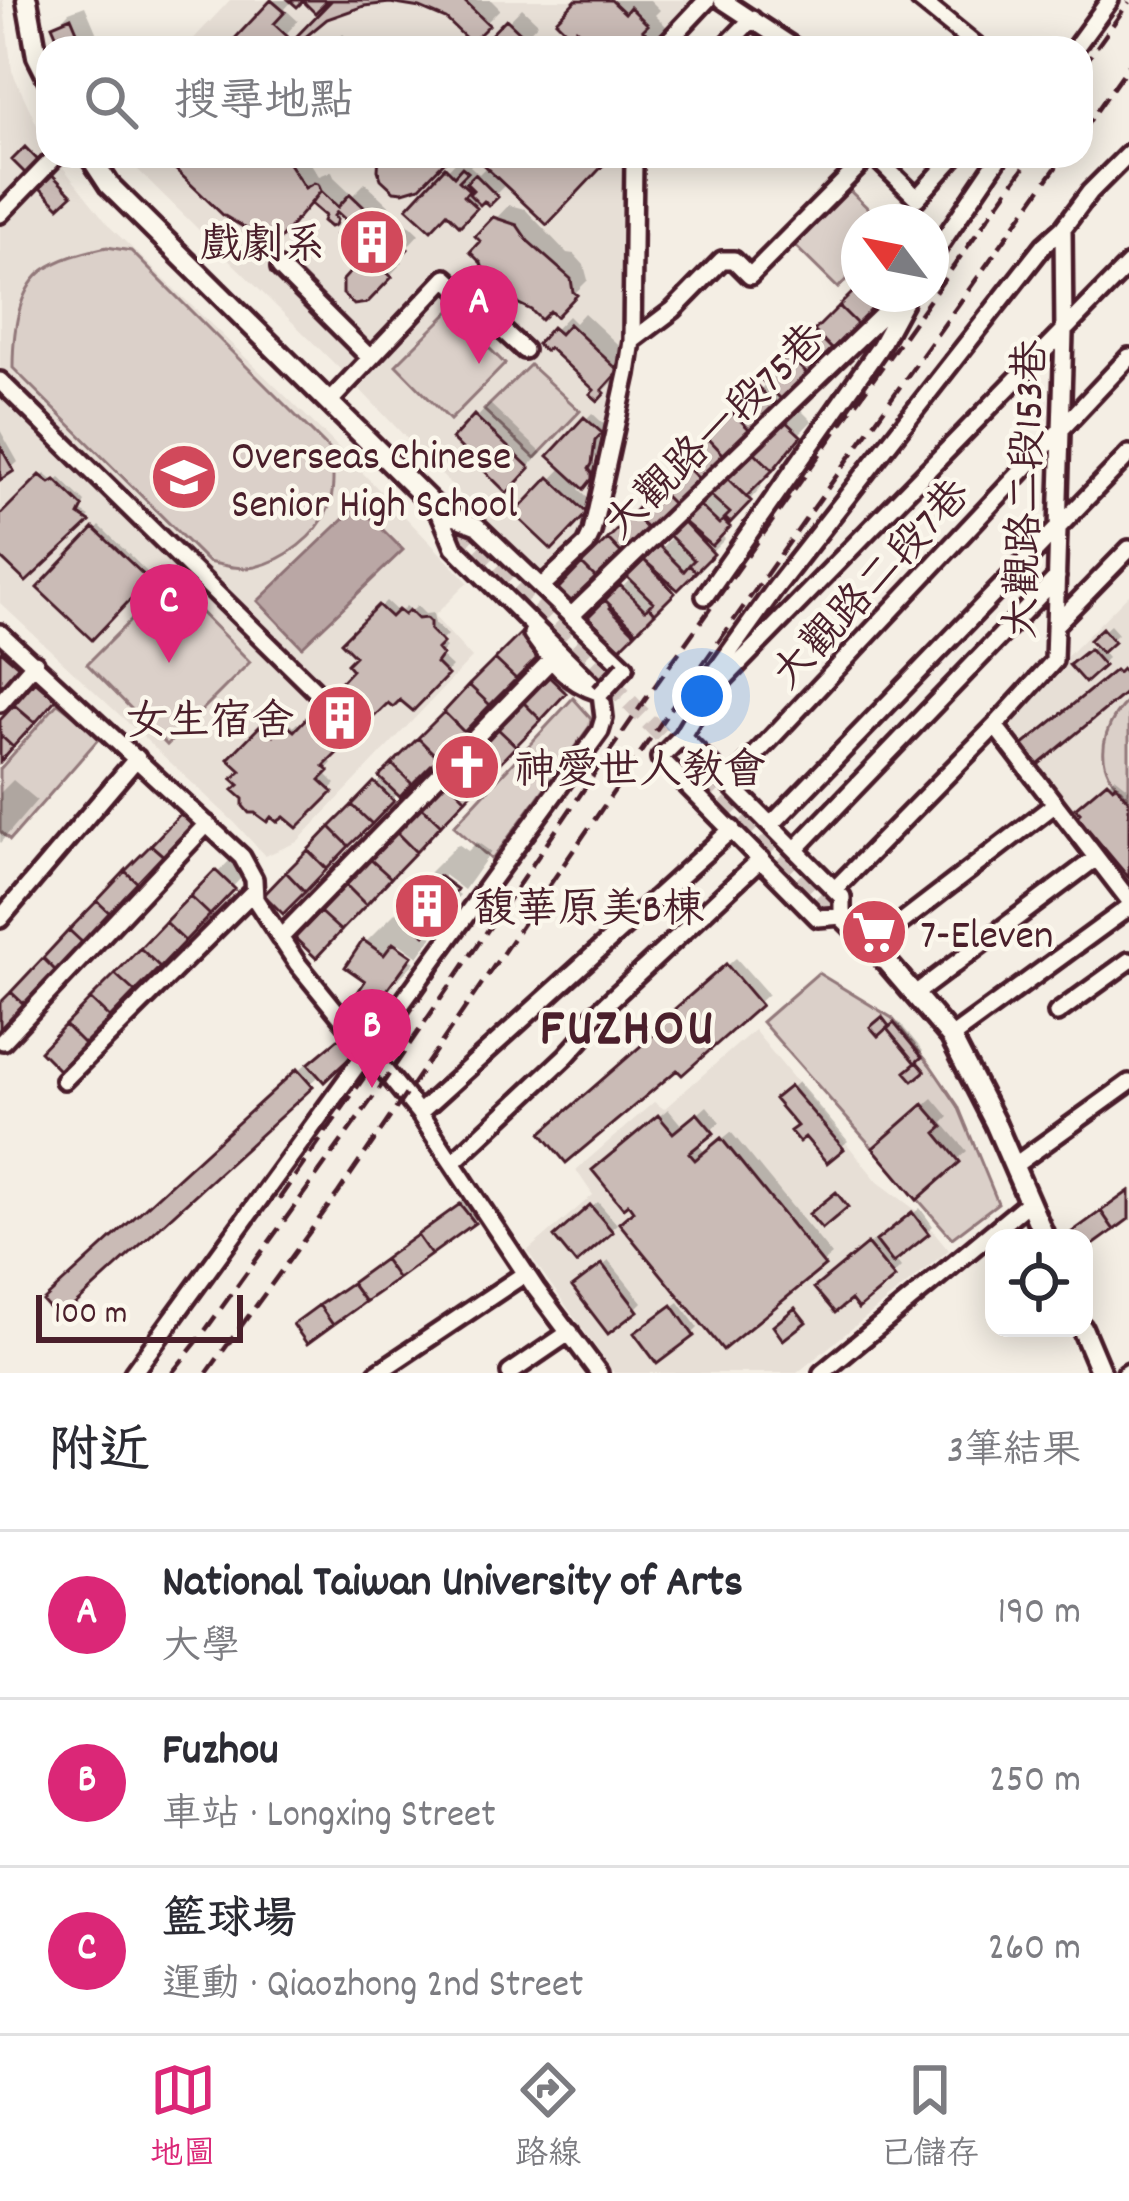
<!DOCTYPE html>
<html lang="zh-TW">
<head>
<meta charset="utf-8">
<style>
  :root { --surface:#fff; --page:#f2f2f3; --text:#2b2b33; --muted:#7c7c81; --line:#e1e1e2; --accent:#db2777 }
  body { margin:0; font-family:Dekko,"LXGW WenKai TC",sans-serif; background:var(--page); color:var(--text) }
  .controls { position:absolute; right:36px; bottom:36px; display:grid; overflow:hidden; border-radius:24px; box-shadow:0 6px 30px #0003 }
  .controls button { width:108px; height:108px; display:grid; place-items:center; padding:0; border:0; border-bottom:3px solid var(--line); background:var(--surface); color:var(--text); font:60px sans-serif }
  .compass { position:absolute; left:841px; top:204px; width:108px; height:108px; border-radius:50%; background:var(--surface); box-shadow:0 6px 30px #0003; rotate:302deg }
  .scale { position:absolute; left:36px; bottom:30px; width:207px; box-sizing:border-box; padding-left:12px; border:6px solid #4a1f2b; border-top:0; font-size:33px; line-height:42px; white-space:nowrap; color:#4a1f2b; -webkit-text-stroke:9px #fbf7ec; paint-order:stroke }
  .you { position:absolute; left:702px; top:696px; width:42px; height:42px; margin:-30px; border:9px solid #fff; border-radius:50%; background:#1a73e8; box-shadow:0 0 0 18px #1a73e833 }
  .badge { display:grid; place-items:center; width:78px; height:78px; border-radius:50%; background:var(--accent); color:#fff; font-size:39px; font-weight:700 }
  .pin { position:absolute; translate:-50% -99px; filter:drop-shadow(0 3px 6px #0008) }
  .pin::after { content:''; position:absolute; top:63px; width:42px; height:36px; background:inherit; clip-path:polygon(0 0,100% 0,50% 100%) }
  .list { margin:0; padding:0; list-style:none }
  h2 { display:flex; justify-content:space-between; align-items:center; height:156px; margin:0; padding:0 48px; font-size:51px }
  h2 small { font-size:39px; font-weight:400; color:var(--muted) }
  .list li { display:grid; grid-template-columns:78px 1fr auto; gap:36px; align-items:center; box-sizing:border-box; height:168px; padding:0 48px; border-top:3px solid var(--line) }
  .list b { display:block; font-size:45px; white-space:nowrap }
  .list p { margin:0; font-size:39px; white-space:nowrap; color:var(--muted) }
  .list em { font-size:39px; font-style:normal; color:var(--muted) }
  .icon { flex:none; width:66px; height:66px; fill:none; stroke:currentColor; stroke-width:2; stroke-linecap:round; stroke-linejoin:round }
  .map { position:relative; flex:none; width:1129px; height:1373px; overflow:hidden }
  .search { position:absolute; background:var(--surface); box-shadow:0 6px 30px #0003; left:36px; right:36px; top:36px; height:132px; display:flex; align-items:center; gap:30px; box-sizing:border-box; padding:0 42px; border-radius:36px; color:var(--muted); font-size:45px }
  .sheet { height:660px; background:var(--surface) }
  nav { display:flex; justify-content:space-around; align-items:center; box-sizing:border-box; height:168px; border-top:3px solid var(--line); background:var(--surface); font-size:33px; color:var(--muted) }
  nav a { display:grid; justify-items:center; gap:6px }
  nav .on { color:var(--accent) }
  .map>svg:first-child { display:block }
  .built { fill:#e7dfd6 }
  .green { fill:#dbd0c9; stroke:#92787a; stroke-width:3 }
  .water { fill:#baa7a5; stroke:#8d7174; stroke-width:3 }
  .shadow { fill:#0003; fill-rule:evenodd }
  .building { fill:#cabbb6; stroke:#4a1f2b; stroke-width:3 }
  .lines { fill:none; stroke-linecap:round; stroke-linejoin:round }
  .major-tunnel { stroke:#d2c5bf; stroke-width:18; stroke-dasharray:18 9; stroke-linecap:butt }
  .minor-casing { stroke:#4a1f2b; stroke-width:24 }
  .major-casing { stroke:#4a1f2b; stroke-width:27 }
  .minor { stroke:#fbf7ec; stroke-width:15 }
  .major { stroke:#fbf7ec; stroke-width:18 }
  .rail { stroke:#4a1f2b; stroke-width:4.5; stroke-dasharray:18 9; stroke-linecap:butt }
  .minor-bridge-casing { stroke:#4a1f2b; stroke-width:24; stroke-linecap:butt }
  .minor-bridge { stroke:#fbf7ec; stroke-width:15 }
  .labels { text-anchor:middle; stroke-width:9; stroke-linejoin:round; paint-order:stroke }
  .poi-label { font-size:42px; fill:#4a1f2b; stroke:#fbf7ec; text-anchor:start }
  .street-label { font-size:42px; fill:#4a1f2b; stroke:#fbf7ec }
  .district-label { font-size:54px; font-weight:bold; letter-spacing:3px; fill:#4a1f2b; stroke:#fbf7ec }
</style>
</head>
<body>
<div class="map">
<svg width="1129" height="1373" viewBox="0 0 1129 1373">
  <rect width="100%" height="100%" fill="#f4eee4"/>
  <filter id="ink" filterUnits="userSpaceOnUse"><feTurbulence type="fractalNoise" baseFrequency=".00833" numOctaves="2"/><feDisplacementMap in="SourceGraphic" scale="24" xChannelSelector="R" yChannelSelector="G"/><feConvolveMatrix kernelMatrix="1 2 1 2 8 2 1 2 1" color-interpolation-filters="sRGB"/></filter>
  <g filter="url(#ink)">
    <path class="built" d="M0,0H3L12,71L48,149V156H54L110,227L330,439L468,582L434,616L472,658L297,842L265,856L234,822L0,603Z
      M230,0H698L654,48H185Z
      M124,156H626L621,293L622,375L584,527L575,545L540,578L350,379Z
      M1129,594V887L1000,724Z
      M754,1030L878,1182L917,1211L949,1250L797,1373H614L527,1251L593,1195L576,1170L654,1102L664,1109Z"/>
    <path class="green" d="M844,185L882,222H859V266L838,288L790,241Z
      M107,247L131,251L332,452C333,470 335,492 328,509C316,537 285,560 255,567C240,570 223,565 208,562L13,368C13,337 17,289 44,270C62,257 86,252 107,247Z
      M451,310L505,364L450,420L396,365Z
      M530,365L580,411L535,458L484,410Z
      M170,581L250,662L167,745L87,664Z
      M573,698L591,718L590,726L492,860L454,826Z
      M1129,700V798C1122,790 1114,783 1109,774C1096,749 1109,717 1129,700Z
      M58,703L101,736L10,840L0,831V769Z
      M818,973L892,1018L930,1065L958,1106L998,1203L952,1238L762,1022Z"/>
    <path class="water" d="M358,505L403,550L302,647L258,601Z"/>
    <path class="shadow" d="M275,0H293L285,9L298,21L273,48H230Z
      M336,0H491L500,9L471,38L447,17L420,5L390,0L364,3L326,16L302,36L296,48H289Z
      M580,0H650L660,10L655,15L668,28L649,48H597Z
      M85,6L97,34L83,47L65,48L56,26L69,12Z
      M522,8L538,23L515,48H483Z
      M343,34L358,48H330Z
      M189,156H306L319,176L332,171L334,177L353,195L365,183L419,234L398,257L403,262L381,285L346,281L366,260L352,222L343,213L333,223L312,201L266,237Z
      M461,156L469,164L477,156H608L507,183L489,201L484,197L460,221L447,209L412,208ZM479,156L488,165L479,174L470,166Z
      M509,205L525,209L567,253L574,254L584,265L588,280L555,313L494,279L484,241L479,236Z
      M859,290V294H883L576,604L562,589Z
      M584,313L630,356L613,374L617,378L598,397V390L549,344H541L568,316L575,323Z
      M490,404L542,453L507,488L456,439Z
      M799,408L812,421L797,436L800,438L758,482L762,486L720,534L725,539L620,644L593,617Z
      M592,413L606,426L601,431L597,455L593,461L597,470L579,489L593,502L551,545L518,514L564,466L552,455Z
      M0,430L18,462L0,478Z
      M45,474L55,482L60,478L85,502L80,511L90,517L26,578L0,553V519Z
      M100,526L150,575L92,636L41,588Z
      M386,601L399,613L406,606L412,611L417,606L425,614L433,613L435,624L447,635L440,642L446,647L439,655L452,667L413,707L400,696L388,699L328,758L332,763L324,772L336,784L296,824L232,759L270,720L282,732L290,724L293,727L297,723L302,727L356,669L360,656L345,642Z
      M537,621L553,637L283,910L268,895Z
      M1110,625L1118,634L1101,650L1108,658L1085,679L1073,666L1097,644L1094,640Z
      M17,639L33,654L0,691V657Z
      M562,662L578,678L316,953L300,938Z
      M51,670L67,684L0,759V725Z
      M1115,777L1129,788V874L1079,808Z
      M13,780L37,800L0,843V793Z
      M477,842L491,852L464,890L444,875V883L460,895L440,915L445,919L418,957L397,942V949L415,962L374,1004L366,942L401,907L415,916L422,880L458,844L468,851Z
      M231,859L246,873L59,1066L44,1051Z
      M736,958L768,994L682,1071L661,1030L666,1019Z
      M899,1022L923,1051L915,1059L891,1029Z
      M350,1031L360,1044L353,1052L321,1074L47,1302L307,1063L310,1066Z
      M798,1082L848,1141L827,1159L778,1099Z
      M933,1098L949,1117L943,1123L967,1151L917,1195L885,1140Z
      M707,1106L720,1122L697,1143L705,1153L731,1132L832,1255L724,1346L604,1162L668,1109L683,1127Z
      M475,1192L486,1208L473,1221L297,1325L310,1311Z
      M598,1202L617,1224L577,1259L558,1237Z
      M920,1208L933,1226L894,1258L901,1267L893,1275L851,1296L827,1280L877,1238L880,1242Z
      M609,1261L642,1302L636,1308L582,1282Z
      M679,1302L698,1328L692,1334L644,1328Z"/>
    <path class="building" d="M271,0L285,12L274,24L287,36L276,48H226Z
      M289,0H328L315,13L303,1L297,7Z
      M332,0H463L489,25L471,43L446,19L420,8L390,3L364,6L327,19L297,44L293,40Z
      M576,0H611L625,13L630,7L648,25L643,30L657,44L653,48H593L594,46L576,29L570,35L556,21Z
      M71,17L84,48H62L52,25Z
      M506,19L527,39L518,48H478Z
      M25,147L72,195L59,207L12,160Z
      M185,156H284L305,188L314,183L318,184L321,191L270,251L262,252L256,246L262,238L223,215L174,168Z
      M379,156H450L420,187L403,192L394,191L381,179L378,170Z
      M474,156H612L547,225Z
      M445,167L454,176L462,167L468,172L459,181L469,190L464,196L477,208L460,226L447,213L431,230L407,208Z
      M475,174L498,197L489,206L484,201L480,205L469,194L473,190L466,183Z
      M321,191L338,207L350,194L408,249L386,272L392,277L367,303L354,305L343,294V280L353,269L370,267L336,235L348,222L337,212L334,216L337,220L335,225L330,227L323,221L325,216L311,204Z
      M493,217L517,225L528,241L571,279L573,292L577,295L556,317L550,311L541,320L531,310L513,301L504,310L496,307L486,296L482,289L490,279L484,272L481,263L470,252L480,241L475,236Z
      M859,286V294H878L882,299L857,324L839,306Z
      M839,306L857,324L832,349L814,331Z
      M569,324L619,371L602,390L605,393L598,401L590,394L594,390L549,348L545,351L537,344L552,327L560,334Z
      M814,331L832,349L807,374L789,356Z
      M789,356L807,374L781,399L763,381Z
      M758,387L777,407L752,432L733,413Z
      M733,413L752,432L726,457L708,438Z
      M474,415L530,468L507,493L452,439Z
      M584,417L602,433L595,441L592,464L589,469L592,473V479L584,489L548,456Z
      M783,419L801,436L773,470L753,451Z
      M708,438L726,457L702,482L683,463Z
      M0,446L14,471L0,480Z
      M753,451L773,470L746,497L727,478Z
      M683,463L702,482L676,507L657,488Z
      M40,475L50,483L55,480L83,507L79,515L90,522L26,582L0,557V515Z
      M549,477L587,513L552,550L514,514Z
      M727,478L751,501L730,523L725,518L730,513L710,495Z
      M657,488L676,507L652,533L632,514Z
      M699,505L719,524L723,520L730,527L712,546L683,521Z
      M632,514L652,533L626,558L608,539Z
      M683,521L714,554L696,572L689,565L694,560L669,535Z
      M94,528L149,580L92,640L37,588Z
      M608,539L626,558L601,583L582,564Z
      M658,545L684,571L689,565L696,572L678,590L644,560Z
      M644,560L675,593L655,613L649,606L653,602L627,577Z
      M582,564L601,583L576,608L558,589Z
      M620,585L645,610L649,606L655,613L637,631L605,600Z
      M605,600L611,606L610,608L635,633L620,648L588,617Z
      M378,605L391,617L398,610L404,615L409,610L418,619L426,618L430,622V630L443,643L437,649L442,655L436,663L448,675L413,711L400,700L393,707L388,703L324,766L329,771L320,780L333,792L297,828L284,817L277,822L271,817L267,822L255,813H249L243,806V799L233,790L239,785L232,779L241,771L228,759L262,724L274,735L282,728L286,731L289,727L294,731L352,670L347,664L355,656L341,642Z
      M1102,628L1114,642L1102,653L1089,640Z
      M521,633L542,653L516,679L495,659Z
      M1089,649L1104,666L1085,683L1069,665Z
      M1,651L22,669L0,692V652Z
      M495,659L516,679L490,705L469,685Z
      M1122,669L1126,674L1129,672V690L1038,765L1022,746L1115,670L1118,673Z
      M546,674L566,693L541,720L521,700Z
      M35,681L56,699L35,723L14,705Z
      M469,685L490,705L464,732L444,712Z
      M521,700L541,720L516,746L496,727Z
      M14,705L35,723L13,747L0,735V720Z
      M444,712L464,732L438,758L418,738Z
      M496,727L516,746L491,772L471,753Z
      M0,735L13,747L0,762Z
      M418,738L438,758L412,784L392,764Z
      M471,753L491,772L466,799L446,779Z
      M392,764L412,784L400,797L379,777Z
      M446,779L466,799L441,825L421,806Z
      M1107,781L1113,787L1115,784L1129,801V878L1077,816L1080,813L1075,808Z
      M374,782L394,801L372,824L352,805Z
      M352,805L372,824L349,846L330,827Z
      M421,806L441,825L416,852L396,832Z
      M182,812L198,827L167,859L151,845Z
      M330,827L349,846L327,869L308,850Z
      M396,832L416,852L391,878L370,859Z
      M151,845L167,859L141,886L125,871Z
      M308,850L327,869L305,892L286,872Z
      M370,859L391,878L366,905L346,885Z
      M215,870L235,889L210,915L190,896Z
      M125,871L141,886L113,916L97,901Z
      M286,872L305,892L283,914L264,895Z
      M439,876L457,889L425,935L407,922L415,910L403,902L420,878L431,886Z
      M346,885L366,905L341,931L320,912Z
      M190,896L210,915L185,941L165,922Z
      M97,901L113,916L85,945L69,930Z
      M320,912L341,931L316,958L295,938Z
      M165,922L185,941L160,967L140,948Z
      M69,930L85,945L58,973L43,958Z
      M363,940L384,955L393,943L412,956L374,1008L356,995L365,981L345,967Z
      M140,948L160,967L135,992L115,974Z
      M43,958L58,973L27,1007L11,992Z
      M726,964L761,1005L682,1075L677,1070L566,1163L541,1133L658,1031L654,1027Z
      M115,974L135,992L110,1018L90,999Z
      M11,992L27,1007L0,1035V1003Z
      M90,999L110,1018L84,1044L65,1025Z
      M882,1017L889,1026L878,1036L870,1027Z
      M894,1023L922,1057L915,1063L887,1029Z
      M65,1025L84,1044L59,1070L40,1051Z
      M343,1035L350,1045L355,1046L356,1052L324,1082L308,1064Z
      M917,1062L925,1071L913,1081L905,1072Z
      M297,1069L313,1087L59,1319L43,1301Z
      M790,1086L844,1149L827,1163L805,1137L799,1142L790,1131L797,1126L774,1099Z
      M923,1104L943,1127L936,1133L960,1162L917,1200L873,1148Z
      M697,1113L714,1133L689,1153L695,1160L721,1138L825,1266L723,1350L619,1223L633,1211L628,1204L623,1208L592,1170L658,1115L673,1133Z
      M1129,1191V1219L1114,1230L1101,1211Z
      M836,1192L848,1207L822,1229L809,1214Z
      M460,1204L475,1223L431,1255L417,1235Z
      M590,1205L613,1232L576,1264L554,1237Z
      M1101,1211L1114,1230L1085,1251L1084,1238H1076L1072,1232Z
      M912,1212L929,1234L893,1263L876,1241Z
      M417,1235L431,1255L398,1279L384,1259Z
      M867,1244L895,1278L858,1309L851,1300L835,1313L814,1288Z
      M384,1259L398,1279L365,1302L351,1283Z
      M602,1264L638,1311L608,1334L572,1287Z
      M351,1283L365,1302L333,1325L319,1305Z
      M319,1305L333,1325L307,1344L293,1324Z
      M672,1305L694,1336L657,1364L634,1333Z
      M795,1308L806,1322L783,1340L773,1326Z"/>
    <g class="lines">
      <path class="major-tunnel" d="M439,511L842,916"/>
      <g class="minor-casing">
        <path id="minor" d="M722,0L792,46
          M920,0L979,48
          M662,48L707,0
          M724,48L752,19
          M1075,48L1110,0
          M874,156L917,198L955,156
          M0,214L56,156
          M1063,228L1064,333L1054,661L995,726L1129,900
          M931,258L1000,156
          M280,268L370,358
          M632,341L673,310L722,260H734L750,276L869,156
          M0,381L324,699
          M329,402L446,278L524,350
          M439,511L454,547L601,693
          M439,511L477,526L625,667
          M542,586L586,545L592,532L627,374L632,341L634,156
          M705,596L879,348L904,302
          M571,616L904,294
          M1056,624L1129,549
          M0,633L242,857L254,879L255,899L297,963L419,1113L536,1289L599,1373
          M532,634C551,661 566,681 598,692
          M712,691L1129,264
          M0,703L35,663
          M682,736L842,897V916L818,918L660,758L682,736L704,699L716,671L774,590L1044,245L1063,228L1090,192L1129,153
          M729,783L1129,357
          M772,824L1129,454
          M796,849L1057,577
          M835,889L995,726
          M0,919L137,758
          M280,938L551,660
          M872,945L1054,805
          M915,994L1096,858
          M1057,1013L1129,961
          M951,1037L1129,907
          M3,1041L207,824
          M64,1080L254,891
          M419,1113L732,829
          M453,1162L566,1056L584,1036L588,1021L761,859
          M1015,1165L1129,1083
          M133,1373L600,731L604,718L601,693
          M377,1373L526,1273
          M510,1373L570,1332
          M822,1373L1030,1201
          M1126,1373L1129,1371"/>
      </g>
      <g class="major-casing">
        <path id="major" d="M27,0L37,56L48,78
          M90,156L109,185L439,511
          M842,916L872,945L951,1037L995,1123L1045,1238
          M1082,1328L1101,1373"/>
      </g>
      <use href="#minor" class="minor"/>
      <use href="#major" class="major"/>
      <path class="rail" d="M1081,69L1129,2
        M1081,133L1129,65
        M279,1199L444,963
        M172,1373L199,1339L377,1092L645,700L1032,156
        M207,1373L338,1193L665,717L1064,156"/>
      <g class="minor-bridge-casing">
        <path id="minor-bridge" d="M601,693L625,667"/>
      </g>
      <use href="#minor-bridge" class="minor-bridge"/>
    </g>
  </g>
  <defs>
    <g id="building-disc" transform="scale(3.45)"><circle r="9.5" fill="#d1495b" stroke="#fbf7ec"/><path d="M-4-6H4V6H1V3H-1V6H-4ZM-2.5-4.3h1.7v1.8h-1.7ZM.8-4.3h1.7v1.8H.8ZM-2.5-1h1.7V.8h-1.7ZM.8-1h1.7V.8H.8Z" fill="#fff"/></g>
    <g id="school-disc" transform="scale(3.45)"><circle r="9.5" fill="#d1495b" stroke="#fbf7ec"/><path d="M0-5L7-2L0 1L-7-2ZM-4 1L0 2.5L4 1V4Q0 6-4 4Z" fill="#fff"/></g>
    <g id="church-disc" transform="scale(3.45)"><circle r="9.5" fill="#d1495b" stroke="#fbf7ec"/><path d="M-1.2-6h2.4v3.5h3.3v2.4h-3.3V6h-2.4V-.1h-3.3v-2.4h3.3Z" fill="#fff"/></g>
    <g id="supermarket-disc" transform="scale(3.45)"><circle r="9.5" fill="#d1495b" stroke="#fbf7ec"/><path d="M-6-5.5h2.5l.6 2H6L4.5 2H-2.5L-4.4-4H-6ZM-1.5 3.2a1.3 1.3 0 1 0 .1 0ZM3 3.2a1.3 1.3 0 1 0 .1 0Z" fill="#fff"/></g>
  </defs>
  <g fill-rule="evenodd">
    <use href="#building-disc" x="372" y="242"/>
    <use href="#school-disc" x="184" y="477"/>
    <use href="#building-disc" x="340" y="718"/>
    <use href="#church-disc" x="467" y="767"/>
    <use href="#building-disc" x="427" y="906"/>
    <use href="#supermarket-disc" x="874" y="932"/>
  </g>
  <g class="labels">
    <g class="poi-label">
      <text x="326" y="257" text-anchor="end">戲劇系</text>
      <text x="231" y="468">Overseas Chinese<tspan x="231" dy="48">Senior High School</tspan></text>
      <text x="294" y="733" text-anchor="end">女生宿舍</text>
      <text x="514" y="782">神愛世人教會</text>
      <text x="474" y="921">馥華原美B棟</text>
      <text x="920" y="947">7-Eleven</text>
    </g>
    <g class="street-label">
      <text transform="translate(713 429) rotate(-44)" y="15">大觀路一段75巷</text>
      <text transform="translate(1023 489) rotate(-88)" y="15">大觀路二段153巷</text>
      <text transform="translate(869 582) rotate(-47)" y="15">大觀路二段7巷</text>
    </g>
    <g class="district-label">
      <text x="628" y="1043">FUZHOU</text>
    </g>
  </g>
</svg>
<div class="controls">
<button><svg class="icon" aria-label="locate" viewBox="0 0 24 24"><circle cx="12" cy="12" r="6"/><path d="M12 2v4M12 18v4M2 12h4M18 12h4"/></svg></button>
</div>
<svg class="compass" viewBox="-18 -18 36 36"><path d="M0-13l5 13h-10z" fill="#e53935"/><path d="M0 13l5-13h-10z" fill="#7c7c81"/></svg>
<div class="scale">100 m</div>
<div class="you"></div>
<div class="pin badge" style="left:479px;top:364px">A</div>
<div class="pin badge" style="left:372px;top:1088px">B</div>
<div class="pin badge" style="left:169px;top:663px">C</div>
<div class="search"><svg class="icon" aria-label="search" viewBox="0 0 24 24"><circle cx="10" cy="10" r="6"/><path d="M15 15l6 6"/></svg>搜尋地點</div>
</div>
<section class="sheet">
<h2>附近<small>3筆結果</small></h2>
<ul class="list">
<li><span class="badge">A</span><div><b>National Taiwan University of Arts</b><p>大學</p></div><em>190 m</em></li>
<li><span class="badge">B</span><div><b>Fuzhou</b><p>車站 · Longxing Street</p></div><em>250 m</em></li>
<li><span class="badge">C</span><div><b>籃球場</b><p>運動 · Qiaozhong 2nd Street</p></div><em>260 m</em></li>
</ul>
</section>
<nav>
<a class="on"><svg class="icon" aria-label="map" viewBox="0 0 24 24"><path d="M3 6l6-2 6 2 6-2v14l-6 2-6-2-6 2zM9 4v14M15 6v14"/></svg>地圖</a>
<a><svg class="icon" aria-label="directions" viewBox="0 0 24 24"><path d="M12 3l9 9-9 9-9-9zM9 14v-3h6M13 9l2 2-2 2"/></svg>路線</a>
<a><svg class="icon" aria-label="saved" viewBox="0 0 24 24"><path d="M7 4h10v16l-5-4-5 4z"/></svg>已儲存</a>
</nav>
</body>
</html>
